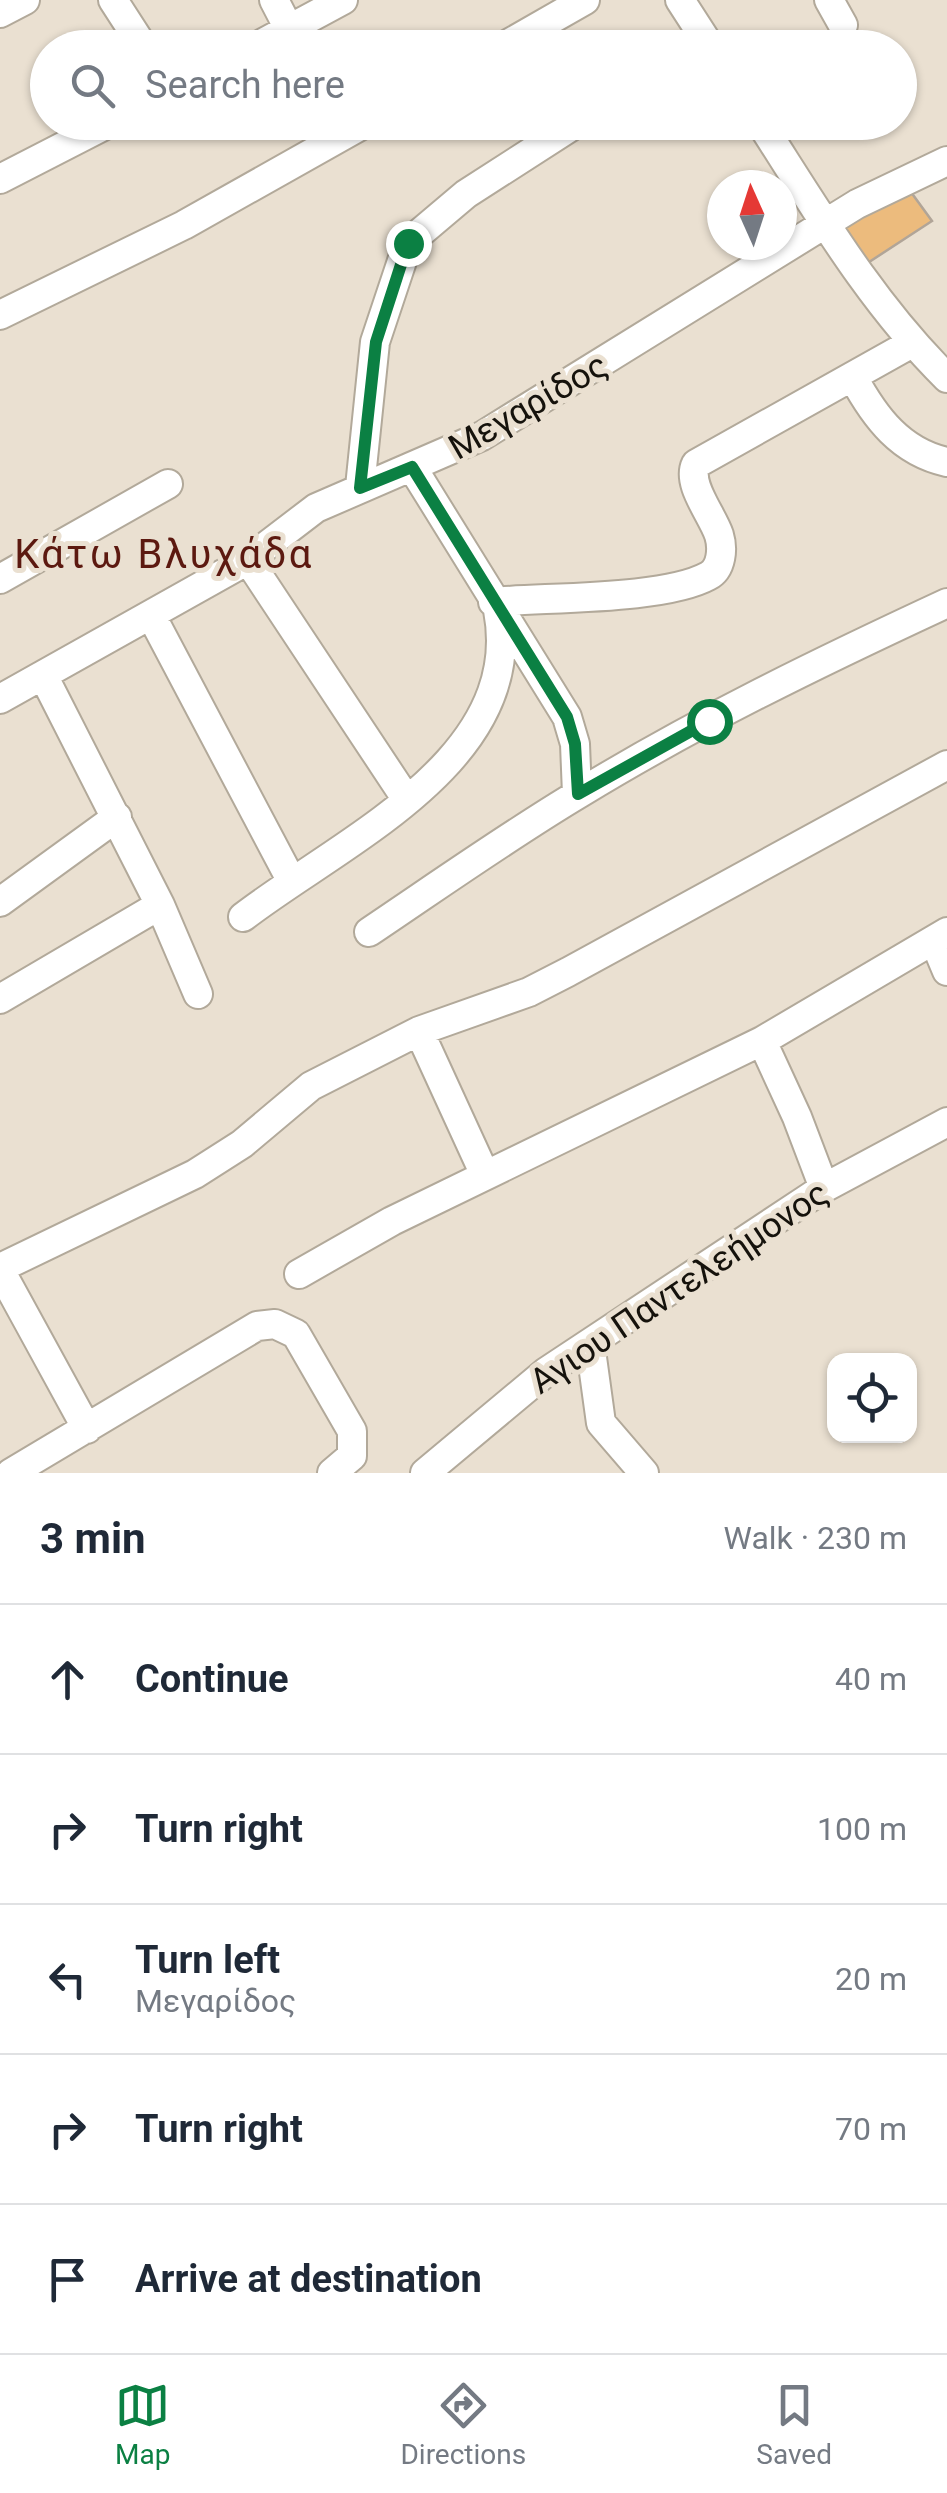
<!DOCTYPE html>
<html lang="en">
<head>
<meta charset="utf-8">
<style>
  :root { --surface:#fff; --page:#f6f6f7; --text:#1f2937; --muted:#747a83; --line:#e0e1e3; --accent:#0b8043 }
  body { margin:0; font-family:Roboto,sans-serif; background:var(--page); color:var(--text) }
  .controls { position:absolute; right:30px; bottom:30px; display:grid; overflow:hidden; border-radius:20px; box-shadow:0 2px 8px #0004 }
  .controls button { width:90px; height:90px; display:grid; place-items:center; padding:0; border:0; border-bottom:2px solid var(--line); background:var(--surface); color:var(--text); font:50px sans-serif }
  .compass { position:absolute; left:707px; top:170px; width:90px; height:90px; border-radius:50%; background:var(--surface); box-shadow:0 2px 8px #0004; rotate:357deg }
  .stop { position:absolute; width:30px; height:30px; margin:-22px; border:8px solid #0b8043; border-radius:50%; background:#fff }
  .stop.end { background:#0b8043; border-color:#fff; box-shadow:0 2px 10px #0008 }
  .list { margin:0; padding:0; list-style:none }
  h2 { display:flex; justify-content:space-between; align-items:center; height:130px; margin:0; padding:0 40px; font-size:42px }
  h2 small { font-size:32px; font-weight:400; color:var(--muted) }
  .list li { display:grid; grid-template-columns:65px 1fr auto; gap:30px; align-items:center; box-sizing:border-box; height:150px; padding:0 40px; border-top:2px solid var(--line) }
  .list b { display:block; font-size:38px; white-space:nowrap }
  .list p { margin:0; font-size:32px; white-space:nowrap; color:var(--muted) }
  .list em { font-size:32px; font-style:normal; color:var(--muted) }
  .icon { flex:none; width:55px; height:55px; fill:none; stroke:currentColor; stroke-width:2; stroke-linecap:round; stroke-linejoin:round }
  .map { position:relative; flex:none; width:947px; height:1473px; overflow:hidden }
  .search { position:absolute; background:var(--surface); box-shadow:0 2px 8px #0004; left:30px; right:30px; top:30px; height:110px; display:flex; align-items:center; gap:25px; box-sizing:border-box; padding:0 35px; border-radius:55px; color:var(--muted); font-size:38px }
  .sheet { height:880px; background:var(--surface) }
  nav { display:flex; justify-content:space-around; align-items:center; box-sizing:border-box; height:140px; border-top:2px solid var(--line); background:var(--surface); font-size:28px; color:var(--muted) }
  nav a { display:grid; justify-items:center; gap:5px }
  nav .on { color:var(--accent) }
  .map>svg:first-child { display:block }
  .building { fill:#ecbb7d; stroke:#b1a598; stroke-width:2.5 }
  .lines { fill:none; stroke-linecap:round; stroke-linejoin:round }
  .minor-casing { stroke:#b2a99a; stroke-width:32 }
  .minor { stroke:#fff; stroke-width:28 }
  .route { stroke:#0b8043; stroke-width:12 }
  .labels { text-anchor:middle; stroke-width:10; stroke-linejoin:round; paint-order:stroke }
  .street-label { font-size:35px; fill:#15120c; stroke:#eae0d1 }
  .quarter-label { font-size:40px; letter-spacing:2.5px; fill:#5c1910; stroke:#eae0d1 }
</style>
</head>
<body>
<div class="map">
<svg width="947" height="1473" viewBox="0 0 947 1473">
  <rect width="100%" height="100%" fill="#eae0d1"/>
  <path class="building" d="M908,188L932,221L863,266L836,221Z"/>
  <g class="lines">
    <g class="minor-casing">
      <path id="minor" d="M113,0L144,48
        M274,0L289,29
        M680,0L711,48
        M829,0L843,25
        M0,13L25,0
        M254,48L343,0
        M501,48L585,0
        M760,122C818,212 871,303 947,378
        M0,179L111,122
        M0,315L184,225L367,122
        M853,377C875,418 901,452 947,462
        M412,467L567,717L575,744L577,794
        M360,487L375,342L408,243L466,194L578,122
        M248,560L407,800
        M0,579L168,484
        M493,602C547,597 664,600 708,576C722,569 723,548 719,535C712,514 686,484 696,464L912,343
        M151,615L291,880
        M43,675L160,905L198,994
        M0,699L248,560L316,508L482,436L857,204L947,161
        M0,902L117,817
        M243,917C340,842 527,760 498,610
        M369,932C439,885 508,836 580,793C698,721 822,661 947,603
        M934,940L947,971
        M0,999L160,905
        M419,1031L485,1175
        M762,1041L797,1117L824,1188
        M0,1268L195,1174L242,1144L311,1086L419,1031L529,992L568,972L947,765
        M0,1270L87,1429
        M299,1274L392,1221L762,1041L947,932
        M590,1343L601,1423L644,1473
        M11,1473L257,1326L275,1324L296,1334L352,1431V1456L332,1473
        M425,1473L546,1372L824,1188L947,1122"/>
    </g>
    <use href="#minor" class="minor"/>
  </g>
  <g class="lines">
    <path class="route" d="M408,243L376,342L360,488L412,467L567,717L575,744L578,794L709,721"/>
  </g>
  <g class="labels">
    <g class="street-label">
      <text transform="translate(528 406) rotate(-30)" y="12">Μεγαρίδος</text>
      <text transform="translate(679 1287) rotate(-34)" y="12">Αγιου Παντελεήμονος</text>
    </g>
    <g class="quarter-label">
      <text x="164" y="568">Κάτω Βλυχάδα</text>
    </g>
  </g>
</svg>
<div class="controls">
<button><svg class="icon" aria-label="locate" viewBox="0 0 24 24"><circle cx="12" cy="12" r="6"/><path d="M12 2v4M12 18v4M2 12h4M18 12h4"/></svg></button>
</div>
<svg class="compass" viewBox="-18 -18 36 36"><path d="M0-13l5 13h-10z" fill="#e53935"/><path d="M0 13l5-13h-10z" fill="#747a83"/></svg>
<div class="stop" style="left:709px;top:721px"></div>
<div class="stop end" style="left:408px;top:243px"></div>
<div class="search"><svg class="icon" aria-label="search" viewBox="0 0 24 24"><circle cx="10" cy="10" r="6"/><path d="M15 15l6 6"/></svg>Search here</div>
</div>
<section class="sheet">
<h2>3 min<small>Walk · 230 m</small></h2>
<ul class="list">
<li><svg class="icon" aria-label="ahead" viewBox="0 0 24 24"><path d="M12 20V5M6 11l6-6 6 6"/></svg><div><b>Continue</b></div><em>40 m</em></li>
<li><svg class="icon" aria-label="right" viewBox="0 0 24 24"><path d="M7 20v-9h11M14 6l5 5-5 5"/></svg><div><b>Turn right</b></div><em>100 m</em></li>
<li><svg class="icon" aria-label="left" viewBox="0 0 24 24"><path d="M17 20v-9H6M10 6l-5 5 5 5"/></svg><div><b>Turn left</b><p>Μεγαρίδος</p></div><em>20 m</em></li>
<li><svg class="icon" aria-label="right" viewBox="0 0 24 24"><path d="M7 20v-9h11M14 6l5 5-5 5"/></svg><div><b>Turn right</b></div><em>70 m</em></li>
<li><svg class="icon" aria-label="arrive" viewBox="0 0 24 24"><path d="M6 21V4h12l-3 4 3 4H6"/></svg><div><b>Arrive at destination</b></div></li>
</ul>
</section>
<nav>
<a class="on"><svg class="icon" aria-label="map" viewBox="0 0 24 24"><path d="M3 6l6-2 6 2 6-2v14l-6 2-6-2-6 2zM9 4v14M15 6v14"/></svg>Map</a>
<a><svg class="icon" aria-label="directions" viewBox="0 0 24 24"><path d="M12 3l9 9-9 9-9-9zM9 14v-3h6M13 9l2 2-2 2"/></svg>Directions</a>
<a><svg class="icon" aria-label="saved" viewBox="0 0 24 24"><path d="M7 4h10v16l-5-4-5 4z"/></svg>Saved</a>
</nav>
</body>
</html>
